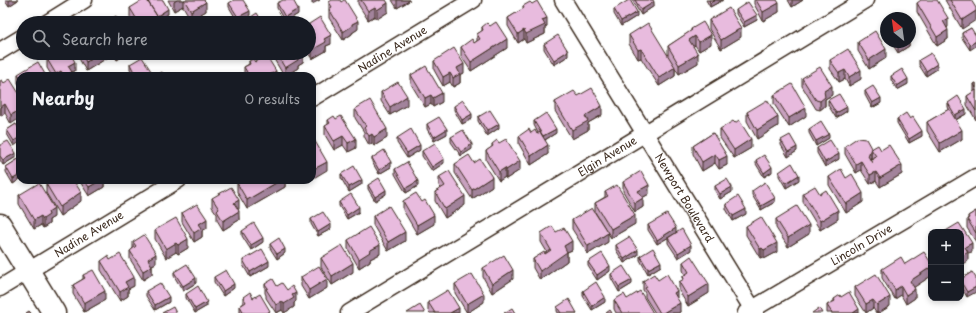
<!DOCTYPE html>
<html lang="en">
<head>
<meta charset="utf-8">
<style>
  :root { --surface:#171b24; --page:#20242c; --text:#f1f3f6; --muted:#9ea1a6; --line:#363941 }
  body { margin:0; font-family:"Playpen Sans",sans-serif; background:var(--page); color:var(--text) }
  .controls { position:absolute; right:12px; bottom:12px; display:grid; overflow:hidden; border-radius:8px; box-shadow:0 2px 6px #0003 }
  .controls button { width:36px; height:36px; display:grid; place-items:center; padding:0; border:0; border-bottom:1px solid var(--line); background:var(--surface); color:var(--text); font:20px sans-serif }
  .compass { position:absolute; left:880px; top:12px; width:36px; height:36px; border-radius:50%; background:var(--surface); box-shadow:0 2px 6px #0003; rotate:331deg }
  .list { margin:0; padding:0; list-style:none }
  h2 { display:flex; justify-content:space-between; align-items:center; height:52px; margin:0; padding:0 16px; font-size:17px }
  h2 small { font-size:13px; font-weight:400; color:var(--muted) }
  .icon { flex:none; width:22px; height:22px; fill:none; stroke:currentColor; stroke-width:2; stroke-linecap:round; stroke-linejoin:round }
  .map { position:relative; flex:none; width:976px; height:313px; overflow:hidden }
  .search { position:absolute; background:var(--surface); box-shadow:0 2px 6px #0003; left:16px; top:16px; width:300px; height:44px; display:flex; align-items:center; gap:10px; box-sizing:border-box; padding:0 14px; border-radius:22px; color:var(--muted); font-size:15px }
  .panel { position:absolute; background:var(--surface); box-shadow:0 2px 6px #0003; left:16px; top:72px; width:300px; height:112px; border-radius:12px }
  .map>svg:first-child { display:block }
  .lines { fill:none; stroke-linecap:round; stroke-linejoin:round }
  .street-casing { stroke:#3b2a1e; stroke-width:19 }
  .secondary-casing { stroke:#3b2a1e; stroke-width:25 }
  .street { stroke:#fff; stroke-width:16 }
  .secondary { stroke:#fff; stroke-width:22 }
  .wall { fill:#c8a1bf; stroke:#3b2a1e }
  .shaded-wall { fill:#a2839b; stroke:#3b2a1e }
  .building { fill:#e8bbde; stroke:#3b2a1e }
  .labels { text-anchor:middle; stroke-width:3.5; stroke-linejoin:round; paint-order:stroke }
  .street-label { font-size:11px; fill:#3b2a1e; stroke:#fff }
</style>
</head>
<body>
<div class="map">
<svg width="976" height="313" viewBox="0 0 976 313">
  <rect width="100%" height="100%" fill="#fff"/>
  <filter id="ink" filterUnits="userSpaceOnUse"><feTurbulence type="fractalNoise" baseFrequency=".025" numOctaves="2"/><feDisplacementMap in="SourceGraphic" scale="8" xChannelSelector="R" yChannelSelector="G"/><feConvolveMatrix kernelMatrix="1 2 1 2 8 2 1 2 1" color-interpolation-filters="sRGB"/></filter>
  <g filter="url(#ink)">
    <g class="lines">
      <g class="street-casing">
        <g id="street">
          <path id="s1" d="M563,0L755,313"/>
          <path d="M47,23L84,0"/>
          <path d="M0,51L23,37"/>
          <path id="s2" d="M312,98L473,0"/>
          <path id="s3" d="M0,288L178,180"/>
          <path id="s4" d="M349,313L865,0"/>
          <path id="s5" d="M746,313L976,177"/>
        </g>
      </g>
      <g class="secondary-casing">
        <path id="secondary" d="M0,225L54,313"/>
      </g>
      <use href="#street" class="street"/>
      <use href="#secondary" class="secondary"/>
    </g>
    <path class="wall" d="M5,0H18L9,6Z
      M168,0H204L206,11L191,20L183,6L174,11Z
      M358,0H386L388,12L377,19L375,16L368,20L358,4Z
      M392,0H409V1L397,8Z
      M632,0H653L654,6L641,15Z
      M706,0H723L710,7Z
      M754,0H777L779,12L763,21L754,4Z
      M788,0H803L792,7Z
      M945,0H971L962,29Z
      M148,2L168,14L157,21V23H134L130,17V8Z
      M329,2L358,29L352,33V34L343,40L329,18Z
      M229,3L250,15L238,22L229,7Z
      M277,3L298,14L285,22L277,8Z
      M917,3L948,27L947,28L948,39L937,46L917,12Z
      M532,4L547,26L545,27V34L526,43L524,39L518,43L508,26V18L523,9V6Z
      M614,9L637,16L621,26L614,14Z
      M736,10L757,20L744,27L736,14Z
      M709,20L741,37L721,49L709,29Z
      M309,24L331,44L326,46V51L312,59L308,53H309Z
      M490,26L507,48L471,71L461,56V47L474,43L477,41V34L482,31V27Z
      M971,28L970,50L962,38V33Z
      M691,29L711,44L699,51L695,45L693,47L698,63L679,74L675,68V76L659,86L641,58L638,59L629,44V35L668,55V46L691,31Z
      M858,42L886,58L869,69L858,51Z
      M891,42H909V46L898,53Z
      M544,44L568,56L554,65L544,49Z
      M53,53L75,71L72,72V76H52L47,68V59L53,56Z
      M76,53H107V58L86,71Z
      M113,53H127L117,60Z
      M271,53H303V62L298,65V68L286,76H284L271,54Z
      M830,60L861,79L849,86L845,79L839,82L830,69Z
      M919,60L937,69L926,76L919,65Z
      M249,61L255,62L276,76H242L244,74V67L249,64Z
      M434,61L464,73L460,75V83L453,87L450,82L443,86L434,70Z
      M130,64L151,76H134L130,69Z
      M18,74L20,76V86L18,83Z
      M411,75L442,102L433,107L431,104L425,107L411,84Z
      M891,76L908,84L897,90L891,80Z
      M802,78L832,95L825,99V106L820,110L816,109L802,86Z
      M0,81L4,83L20,95L11,124L5,113L1,116L0,115Z
      M976,83V120L967,105V96L974,92V84Z
      M865,91L881,103L872,108L865,95Z
      M381,92L407,105L390,115L381,101Z
      M774,95L806,116L789,127L774,104Z
      M578,96L602,115L588,123V130L572,139L555,111V102Z
      M828,100L847,111L836,118L828,105Z
      M948,103L966,114L956,120L962,139L940,152L927,131V122L949,109L948,107Z
      M454,106L472,119L462,124L454,110Z
      M355,109L387,138L374,146L372,143L369,145L364,136V132L355,118Z
      M747,112L778,126L757,139L747,121Z
      M478,117L499,128L487,136L478,121Z
      M897,119H910L922,136L909,143L897,123Z
      M328,120L356,148L348,152L343,145L334,150L325,135V126L328,125Z
      M534,121L556,133L545,140L548,154L531,165L519,144V136L531,133L537,134L538,133L534,125Z
      M16,124L14,146L7,134V130Z
      M427,124L447,134L434,141L427,129Z
      M720,129L751,148L734,158L720,138Z
      M809,129L829,138L816,146L809,133Z
      M713,133L727,165L719,169L715,163L702,171L693,154V146Z
      M451,137L472,149L461,156L451,142Z
      M397,138L420,150L407,158L397,143Z
      M781,140L797,151L788,157L781,145Z
      M492,144L520,170L506,179L505,177L499,181L486,160V151L492,147Z
      M0,145L16,157L3,165L0,160Z
      M845,146L871,157L870,159L872,163L873,160L871,158V149L881,150L902,174L880,187L876,181L870,184L861,170L856,173L845,154Z
      M817,148L839,159L825,167L817,153Z
      M422,151L444,163L432,171L422,156Z
      M20,158V179L13,184L6,172V167Z
      M372,158L391,167L379,174L372,162Z
      M756,160L772,172L764,177L756,164Z
      M474,163L492,186L472,199L455,173V164Z
      M395,169L418,186L406,193L395,174Z
      M779,172L799,180L786,188L779,176Z
      M341,174L362,184L349,192L341,178Z
      M439,177L465,205L445,218L435,201V192L441,188L439,186Z
      M829,177L846,178L863,202L846,213L829,185Z
      M79,180H104V187L89,196Z
      M285,180V187L247,209L237,192V183Z
      M623,182L649,194L642,198L643,207L635,212L623,191Z
      M46,184L81,201L60,216L46,193Z
      M368,185L386,194L375,201L368,189Z
      M715,186L732,192L720,199L715,191Z
      M752,191L775,202L761,210L752,195Z
      M605,192L635,224L611,238L595,212V203L605,197Z
      M803,193L820,194L838,219L820,230L803,202Z
      M19,195L54,217L49,220V224L43,228L41,225L34,229L19,204Z
      M212,198L239,209L238,210L239,220L223,230L217,220V214L212,207Z
      M403,201L434,224L417,234L403,210Z
      M339,202L359,212L347,219L339,206Z
      M726,204L746,214L733,221L726,209Z
      M976,211V242L967,228V219L968,218V216Z
      M182,213L207,228L202,231V237L194,242L182,222Z
      M373,216L405,241L388,251L373,225Z
      M311,219L331,229L318,236L311,224Z
      M776,219L809,234L788,247L776,228Z
      M572,220L608,242L588,254L572,229Z
      M648,225L676,233L657,244L648,230Z
      M746,226L777,252L764,259L762,257L760,258L746,235Z
      M155,230L188,248L178,254L176,252L166,258L155,239Z
      M242,231L263,242L251,250L242,236Z
      M556,232L572,250L567,252V261L540,280L533,268V259L547,252L541,242V233Z
      M668,238L691,250L678,258L668,243Z
      M348,240L380,254L370,259V261L359,268L348,249Z
      M133,242L156,263L152,265V274L143,280L130,259V251L133,248Z
      M270,244L285,253L277,259L270,248Z
      M616,245L638,255L624,263L616,250Z
      M640,256L661,266L648,274L640,260Z
      M321,258L353,272L332,285L321,267Z
      M110,260L134,286L128,289V296L120,301L101,270V261Z
      M243,260L269,266L250,277L243,265Z
      M588,262L610,271L597,280L588,266Z
      M683,262L709,293L688,306L679,291V282L683,280V276L685,275L683,270Z
      M931,263V276L914,287L915,298L906,304L901,295L895,299L882,278V269L905,264Z
      M483,268L513,279L492,293L483,277Z
      M174,272L196,283L183,291L174,276Z
      M972,272L967,297L961,287V279Z
      M611,274L632,284L619,292L611,278Z
      M83,275L105,300L84,312L73,294V285L83,279Z
      M214,277L234,288L223,296L214,282Z
      M301,277L327,288L309,299L301,286Z
      M658,280L677,298L680,312L678,313H655L645,297V293L643,290V281Z
      M265,284L277,286L287,290L296,301L294,303V307L284,313L282,310L277,313H276L266,298V295L265,293Z
      M455,284L484,302L467,313L455,293Z
      M855,287L890,306L879,313H876L873,308L866,313L855,296Z
      M146,291L169,302L155,310L146,296Z
      M583,291L605,302L592,310L583,296Z
      M186,294L207,306L195,313L186,298Z
      M243,297L253,298L270,313H240V306L243,304Z
      M841,297L859,313H827V305L834,301V299Z
      M627,299L653,313H616L614,309V300Z
      M428,302L459,313H430L428,311Z
      M557,307L577,313H558L557,311Z"/>
    <path class="shaded-wall" d="M9,0H18L9,6Z
      M177,0H183V6L174,11V2Z
      M312,0H320L312,4Z
      M397,0H409V1L397,8Z
      M715,0H723L710,7V3Z
      M792,0H803L792,7Z
      M206,2V11L191,20V11Z
      M654,2V6L641,15V10Z
      M388,3V12L377,19V10Z
      M779,3V12L763,21V12Z
      M375,7V16L368,20V11Z
      M168,9V14L157,21V23H150V21Z
      M298,9V14L285,22V17Z
      M250,11V15L238,22V17Z
      M976,11V20L962,29V20Z
      M637,12V16L621,26V21Z
      M757,15V20L744,27V22Z
      M547,18V26L545,27V34L526,43V34L542,20Z
      M948,18V27L943,30V21Z
      M358,21V29L352,33V34L343,40V32L352,24Z
      M741,28V37L721,49V40Z
      M912,28V37L910,38V29Z
      M524,30V39L518,43V34Z
      M948,30V39L937,46V37Z
      M331,35V44L326,46V51L312,59V50L324,39Z
      M711,35V44L699,51V42Z
      M695,36V45L689,49V40Z
      M507,39V48L471,71V62Z
      M976,41V46L970,50V45Z
      M901,42H909V46L898,53V44Z
      M641,49V58L638,59V50Z
      M886,49V58L869,69V60Z
      M568,51V56L554,65V60Z
      M100,53H107V58L86,71V62Z
      M117,53H127L117,60Z
      M303,53V62L298,65V68L285,76V68L297,57Z
      M698,54V63L679,74V65Z
      M75,62V71L72,72V76H65L68,66Z
      M464,64V73L460,75V83L453,87V78L457,68Z
      M937,64V69L926,76V71Z
      M675,67V76L659,86V78Z
      M845,70V79L839,82V73Z
      M861,70V79L849,86V77Z
      M61,71V76H56V74Z
      M151,71V76H143Z
      M276,71V76H268Z
      M450,73V82L443,86V77Z
      M908,79V84L897,90V86Z
      M832,86V95L825,99V106L820,110V101L824,91Z
      M442,93V102L433,107V98Z
      M431,95V104L425,107V98Z
      M407,96V105L390,115V107Z
      M881,98V103L872,108V103Z
      M5,104V113L1,116V107Z
      M602,106V115L588,123V130L572,139V130L585,116Z
      M847,107V111L836,118V113Z
      M806,108V116L789,127V118Z
      M966,109V114L955,120V115Z
      M20,110V118L11,124V115Z
      M472,114V119L462,124V120Z
      M778,117V126L757,139V130Z
      M499,124V128L487,136V131Z
      M387,129V138L374,146V137Z
      M447,129V134L434,141V137Z
      M556,129V133L543,141V136Z
      M962,130V139L940,152V143Z
      M922,131V136L909,143V139Z
      M372,134V143L369,145V136Z
      M829,134V138L816,146V141Z
      M343,136V145L334,150V141Z
      M20,137V142L14,146V141Z
      M356,139V148L348,152V143Z
      M751,139V148L734,158V150Z
      M472,144V149L461,156V152Z
      M420,145V150L407,158V153Z
      M548,145V154L531,165V156Z
      M797,147V151L788,157V152Z
      M871,148V157L868,165V156Z
      M16,153V157L3,165V160Z
      M715,154V163L702,171V162Z
      M839,154V159L825,167V162Z
      M727,156V165L719,169V160Z
      M444,159V163L432,171V167Z
      M520,161V170L506,179V170Z
      M861,161V170L856,173V164Z
      M327,162V170L312,179V170Z
      M391,162V167L379,174V170Z
      M902,165V174L880,187V178Z
      M772,167V172L764,177V173Z
      M505,168V177L499,181V172Z
      M876,172V181L870,184V175Z
      M20,175V179L13,184V179Z
      M799,175V180L786,188V183Z
      M492,177V186L472,199V190Z
      M101,180H104V187L89,196V187Z
      M281,180H285V187L247,209V200Z
      M362,180V184L349,192V187Z
      M418,181V186L406,193V188Z
      M649,185V194L638,200V191Z
      M732,187V192L720,199V194Z
      M386,190V194L375,201V197Z
      M81,192V201L60,216V207Z
      M863,193V202L846,213V204Z
      M465,196V205L445,218V209Z
      M643,198V207L635,212V203Z
      M775,198V202L761,210V206Z
      M239,200V209L234,212V203Z
      M359,207V212L347,219V215Z
      M54,208V217L49,220V224L43,228V219L48,212Z
      M746,209V214L733,221V216Z
      M838,210V219L820,230V221Z
      M239,211V220L223,230V221Z
      M434,215V224L417,234V225Z
      M635,215V224L611,238V229Z
      M41,216V225L34,229V220Z
      M207,219V228L202,231V237L194,242V233L199,224Z
      M331,224V229L318,236V232Z
      M809,225V234L788,247V238Z
      M676,228V233L657,244V240Z
      M405,232V241L388,251V242Z
      M608,233V242L588,254V246Z
      M263,238V242L251,250V245Z
      M188,239V248L178,254V245Z
      M572,241V250L567,252V261L540,280V271L564,246Z
      M176,243V252L166,258V249Z
      M777,243V252L764,259V250Z
      M972,243V252L968,253V261L961,266V257L965,247Z
      M380,245V254L370,259V261L359,268V259L369,251Z
      M691,245V250L678,258V253Z
      M762,248V257L760,258V249Z
      M285,249V253L277,259V254Z
      M638,250V255L624,263V259Z
      M156,254V263L148,267V259Z
      M269,261V266L250,277V272Z
      M661,262V266L648,274V269Z
      M353,263V272L332,285V276Z
      M152,266V274L143,280V271Z
      M610,266V271L597,280V275Z
      M931,267V276L910,290V281Z
      M513,270V279L492,293V284Z
      M134,277V286L128,289V296L120,301V292L125,282Z
      M196,278V283L183,291V286Z
      M327,279V288L309,299V290Z
      M632,280V284L619,292V287Z
      M234,284V288L223,296V291Z
      M709,284V293L688,306V297Z
      M901,286V295L895,299V290Z
      M976,287V292L967,297V292Z
      M915,289V298L906,304V295Z
      M105,291V300L84,312V303Z
      M677,291V300L674,293Z
      M296,293V301L294,303V307L284,313V304L292,295Z
      M484,294V302L467,313V304Z
      M169,297V302L155,310V305Z
      M605,297V302L592,310V306Z
      M890,297V306L879,313H877V305Z
      M873,300V308L866,313V304Z
      M282,301V310L276,313V305Z
      M207,302V306L195,313V309Z
      M680,303V312L678,313H663Z
      M459,308V313H450Z
      M859,309V313H853Z"/>
    <path class="building" d="M143,0H147L157,16L150,21L151,23H139L130,8Z
      M152,0H163L168,9L157,16L148,2Z
      M184,0H204L206,2L191,11Z
      M234,0H243L250,11L238,17L229,3Z
      M283,0H293L298,9L285,17L277,3Z
      M332,0H340L341,2L344,0H345L358,21L352,24V26L343,32L329,9L332,7L329,2Z
      M361,0H386L388,3L377,10L375,7L368,11Z
      M629,0H630L637,12L621,21L614,9Z
      M635,0H653L654,2L641,10Z
      M709,0H715L710,3Z
      M756,0H777L779,3L763,12Z
      M921,0H937L948,18L943,21L948,30L937,37L917,3Z
      M950,0H971L976,8V11L962,20Z
      M537,1L547,18L542,20L545,25L526,34L524,30L518,34L508,18L524,8L523,6L530,2L532,4Z
      M748,2L757,15L744,22L736,10Z
      M729,8L741,28L721,40L709,20Z
      M257,13L263,23H250L248,19Z
      M904,15L906,18H898Z
      M116,16L121,23H102L110,18L111,19Z
      M320,17L331,35L324,39L326,42L312,50L309,45V24Z
      M496,22L507,39L471,62L461,47L472,39L474,43L480,39L477,34L483,30L482,27L487,23L490,26Z
      M703,22L711,35L699,42L695,36L689,40L698,54L679,65L668,46L692,30L691,29Z
      M648,23L675,67L659,78L641,49L638,50L629,35Z
      M971,28L976,36V41L970,45L962,33Z
      M875,31L886,49L869,60L858,42Z
      M558,35L568,51L554,60L544,44Z
      M896,42H901L898,44Z
      M454,48L464,64L457,68L460,74L453,78L450,73L443,77L434,61Z
      M848,49L861,70L849,77L845,70L839,73L830,60Z
      M53,53H70L75,62L68,66L72,72L65,76H64L61,71L56,74L47,59L54,55Z
      M81,53H100L86,62Z
      M276,53H303L297,57L298,60L285,68Z
      M931,53L937,64L926,71L919,60Z
      M266,55L276,71L268,76H235L240,73L242,76L247,72L244,67L250,64L249,61L253,59L255,62Z
      M142,57L151,71L143,76H136L130,64Z
      M38,62L46,76H20V77L18,74Z
      M426,66L442,93L433,98L431,95L425,98L411,75Z
      M820,67L832,86L824,91L825,97L820,101L816,100L802,78Z
      M902,69L908,79L897,86L891,76Z
      M162,72L165,76H155Z
      M10,79L20,95V110L11,115L5,104L1,107L0,106V81L2,80L4,83Z
      M398,82L407,96L390,107L381,92Z
      M976,83V88L974,84Z
      M792,84L806,108L789,118L774,95Z
      M873,86L881,98L872,103L865,91Z
      M592,88L602,106L585,116L588,121L572,130L555,102L574,91L578,96Z
      M976,90V111L967,96Z
      M839,94L847,107L836,113L828,100Z
      M958,96L966,109L955,115L948,103Z
      M370,100L387,129L374,137L372,134L369,136L364,128L366,126L355,109Z
      M463,100L472,114L462,120L454,106Z
      M767,100L778,117L757,130L747,112Z
      M949,109L962,130L940,143L927,122Z
      M490,110L499,124L487,131L478,117Z
      M546,113L556,129L543,136L534,121Z
      M906,113L910,119L913,117L922,131L909,139L897,119Z
      M334,116L336,119L341,116L356,139L348,143L343,136L334,141L325,126L330,123L328,120Z
      M439,117L447,129L434,137L427,124Z
      M739,120L751,139L734,150L720,129L733,121L735,123Z
      M821,121L829,134L816,141L809,129Z
      M16,124L20,130V137L14,141L7,130Z
      M411,129L420,145L407,153L397,138Z
      M529,129L531,133L535,130L537,134L540,132L548,145L531,156L519,136Z
      M463,130L472,144L461,152L451,137Z
      M713,133L727,156L719,160L715,154L702,162L693,146Z
      M790,135L797,147L788,152L781,140Z
      M312,136L327,162L312,170Z
      M857,138L866,139L871,148L868,156L872,163L873,157L876,156L871,149L878,145L881,150L889,145L902,165L880,178L876,172L870,175L861,161L856,164L845,146Z
      M506,139L520,161L506,170L505,168L499,172L486,151L493,146L492,144L497,140L499,143Z
      M830,140L839,154L825,162L817,148Z
      M8,141L16,153L3,160L0,156V145Z
      M435,143L444,159L432,167L422,151Z
      M384,150L391,162L379,170L372,158Z
      M469,155L474,163L480,159L492,177L472,190L455,164Z
      M764,155L772,167L764,173L756,160Z
      M20,158V175L13,179L6,167Z
      M407,162L418,181L406,188L395,169Z
      M792,163L799,175L786,183L779,172Z
      M354,166L362,180L349,187L341,174Z
      M841,169L846,178L852,174L863,193L846,204L829,177Z
      M449,171L465,196L445,209L435,192L445,186L439,177Z
      M641,171L649,185L638,191L643,198L635,203L623,182Z
      M379,178L386,190L375,197L368,185Z
      M727,179L732,187L720,194L715,186Z
      M51,180H73L81,192L60,207L46,184Z
      M84,180H101L89,187Z
      M243,180H281L247,200L237,183Z
      M765,182L775,198L761,206L752,191Z
      M39,183L54,208L48,212L49,215L43,219L41,216L34,220L19,195Z
      M617,185L635,215L611,229L595,203L608,196L605,192Z
      M815,186L820,194L826,190L838,210L820,221L803,193Z
      M231,187L239,200L234,203L239,211L223,221L217,211L219,209L212,198Z
      M416,193L422,202L425,200L434,215L417,225L403,201Z
      M351,194L359,207L347,215L339,202Z
      M738,196L746,209L733,216L726,204Z
      M197,204L207,219L199,224L202,228L194,233L182,213Z
      M389,206L405,232L388,242L373,216Z
      M797,206L809,225L788,238L776,219Z
      M592,208L608,233L588,246L572,220Z
      M976,211V233L967,219L969,218L968,216Z
      M323,212L331,224L318,232L311,219Z
      M667,214L676,228L657,240L648,225Z
      M761,217L777,243L764,250L762,248L760,249L746,226Z
      M176,218L188,239L178,245L176,243L166,249L155,230Z
      M254,223L263,238L251,245L242,231Z
      M959,223L972,243L965,247L968,252L961,257V232H944Z
      M552,226L556,232L564,228L572,241L564,246L567,252L540,271L533,259L544,252L545,254L551,250L541,233Z
      M369,227L380,245L369,251L370,252L359,259L348,240Z
      M682,229L691,245L678,253L668,238Z
      M144,235L156,254L148,259L152,266L143,271L130,251L136,246L133,242Z
      M629,237L638,250L624,259L616,245Z
      M279,238L285,249L277,254L270,244Z
      M342,245L353,263L332,276L321,258Z
      M653,248L661,262L648,269L640,256Z
      M262,249L269,261L250,272L243,260Z
      M924,252L931,263V267L910,281L915,289L906,295L901,286L895,290L882,269L901,257L905,264Z
      M602,253L610,266L597,275L588,262Z
      M120,254L134,277L125,282L128,287L120,292L101,261L108,256L110,260Z
      M504,255L513,270L492,284L483,268Z
      M691,256L709,284L688,297L679,282L684,279L683,276L689,272L683,262Z
      M187,264L196,278L183,286L174,272Z
      M319,266L327,279L309,290L301,277Z
      M623,266L632,280L619,287L611,274Z
      M93,270L105,291L84,303L73,285L85,278L83,275Z
      M226,270L234,284L223,291L214,277Z
      M972,272L976,278V287L967,292L961,282V279Z
      M472,274L484,294L467,304L455,284Z
      M654,274L658,280L667,274L677,291L674,293L680,303L663,313H660L645,288L647,287L643,281Z
      M876,274L890,297L877,305L873,300L866,304L855,287Z
      M273,279L277,286L282,283L287,290L292,286L296,293L292,295L294,298L284,304L282,301L276,305L266,289L268,288L265,284Z
      M596,282L605,297L592,306L583,291Z
      M160,283L169,297L155,305L146,291Z
      M198,286L207,302L195,309L186,294Z
      M448,290L459,308L450,313H435L428,302Z
      M640,291L653,313H622L614,300L624,294L627,299Z
      M250,292L253,298L260,294L270,311L267,313H244L240,306L246,302L243,297Z
      M849,292L859,309L853,313H832L827,305L835,301L834,299L840,295L841,297Z
      M569,299L577,313H561L557,307Z
      M420,305L425,313H407Z
      M173,307L176,313H162Z
      M512,308L515,313H504Z
      M819,308L822,313H812Z
      M610,310L612,313H606Z
      M29,311L31,313H26Z"/>
  </g>
  <g class="labels">
    <g class="street-label">
      <text dy="4" stroke="none"><textPath href="#s2" startOffset="94">Nadine Avenue</textPath></text>
      <text dy="4" stroke="none"><textPath href="#s4" startOffset="302">Elgin Avenue</textPath></text>
      <text dy="4" stroke="none"><textPath href="#s1" startOffset="232">Newport Boulevard</textPath></text>
      <text dy="4" stroke="none"><textPath href="#s3" startOffset="104">Nadine Avenue</textPath></text>
      <text dy="4" stroke="none"><textPath href="#s5" startOffset="134">Lincoln Drive</textPath></text>
    </g>
  </g>
</svg>
<div class="controls">
<button>+</button>
<button>−</button>
</div>
<svg class="compass" viewBox="-18 -18 36 36"><path d="M0-13l5 13h-10z" fill="#e53935"/><path d="M0 13l5-13h-10z" fill="#9ea1a6"/></svg>
<div class="search"><svg class="icon" aria-label="search" viewBox="0 0 24 24"><circle cx="10" cy="10" r="6"/><path d="M15 15l6 6"/></svg>Search here</div>
<section class="panel">
<h2>Nearby<small>0 results</small></h2>
<ul class="list">
</ul>
</section>
</div>
</body>
</html>
